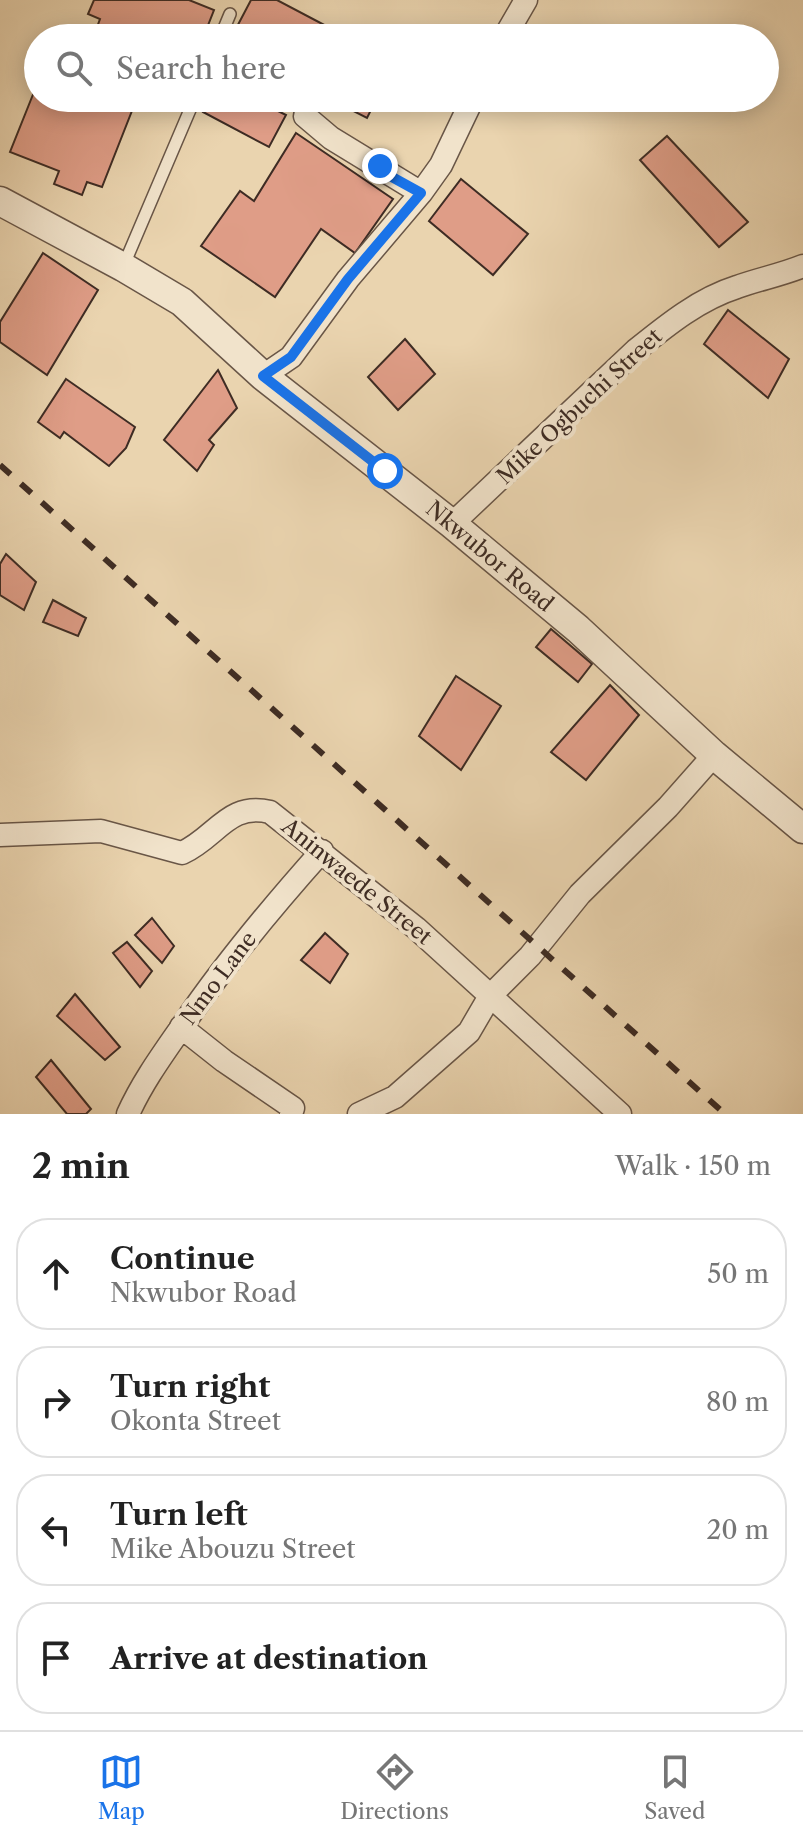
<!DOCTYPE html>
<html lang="en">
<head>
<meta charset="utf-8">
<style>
  :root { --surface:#fff; --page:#f2f2f2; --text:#222; --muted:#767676; --line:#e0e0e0; --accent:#1a73e8 }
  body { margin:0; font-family:"Libre Caslon Text",serif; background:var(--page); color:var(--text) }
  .stop { position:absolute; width:24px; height:24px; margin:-18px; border:6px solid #1a73e8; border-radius:50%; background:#fff }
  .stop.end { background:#1a73e8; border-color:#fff; box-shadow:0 2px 8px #0008 }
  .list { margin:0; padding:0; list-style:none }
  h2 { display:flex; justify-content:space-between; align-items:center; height:104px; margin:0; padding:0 32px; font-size:34px }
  h2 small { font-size:26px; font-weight:400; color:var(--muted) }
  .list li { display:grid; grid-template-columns:52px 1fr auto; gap:24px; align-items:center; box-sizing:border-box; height:112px; margin:0 16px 16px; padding:0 16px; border:2px solid var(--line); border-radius:32px }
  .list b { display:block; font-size:30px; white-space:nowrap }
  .list p { margin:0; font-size:26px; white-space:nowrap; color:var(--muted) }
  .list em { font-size:26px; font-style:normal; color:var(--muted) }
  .icon { flex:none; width:44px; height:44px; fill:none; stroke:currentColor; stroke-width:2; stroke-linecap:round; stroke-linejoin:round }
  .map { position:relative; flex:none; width:803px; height:1114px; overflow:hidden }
  .search { position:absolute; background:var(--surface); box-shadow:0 4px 20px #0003; left:24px; right:24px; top:24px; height:88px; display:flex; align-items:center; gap:20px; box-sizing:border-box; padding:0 28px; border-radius:44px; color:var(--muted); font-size:30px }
  .sheet { height:616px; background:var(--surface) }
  nav { display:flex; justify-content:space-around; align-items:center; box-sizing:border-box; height:112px; border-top:2px solid var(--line); background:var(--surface); font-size:22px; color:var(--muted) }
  nav a { display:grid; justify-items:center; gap:4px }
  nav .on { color:var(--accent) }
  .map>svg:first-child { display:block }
  .building { fill:#df9d87; stroke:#3e2c24; stroke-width:2 }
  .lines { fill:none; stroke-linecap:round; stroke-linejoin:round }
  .service-casing { stroke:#695647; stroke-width:14 }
  .minor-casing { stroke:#695647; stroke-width:25 }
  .tertiary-casing { stroke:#695647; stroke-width:31 }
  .service { stroke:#f1e3cb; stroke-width:11 }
  .minor { stroke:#f1e3cb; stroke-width:22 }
  .tertiary { stroke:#f1e3cb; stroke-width:28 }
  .rail { stroke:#3e2c24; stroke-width:6; stroke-dasharray:14 14; stroke-linecap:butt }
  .route { stroke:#1a73e8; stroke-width:10 }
  .labels { text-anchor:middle; stroke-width:8; stroke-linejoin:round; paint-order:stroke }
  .street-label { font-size:22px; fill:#3e2c24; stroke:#f1e3cb }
</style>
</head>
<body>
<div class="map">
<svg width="803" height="1114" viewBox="0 0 803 1114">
  <rect width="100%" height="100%" fill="#ead4af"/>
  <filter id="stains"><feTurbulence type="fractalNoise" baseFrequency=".0025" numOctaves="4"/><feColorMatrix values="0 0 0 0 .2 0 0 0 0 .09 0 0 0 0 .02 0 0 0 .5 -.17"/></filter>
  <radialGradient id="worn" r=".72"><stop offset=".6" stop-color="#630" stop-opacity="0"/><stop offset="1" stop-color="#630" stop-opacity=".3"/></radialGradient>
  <path class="building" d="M94,0H189L214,10L203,38H93L100,19L88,14Z
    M251,0H277L349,38H231Z
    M38,82V98H137L102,187L87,182L82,195L54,184L59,171L10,152Z
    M210,98H252L286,115L269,147L203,112Z
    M328,98H377L367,118Z
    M296,133L393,199L355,253L321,229L275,297L201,246L240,191L254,201Z
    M667,136L748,222L719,247L640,160Z
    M461,179L528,234L493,275L429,221Z
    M43,253L98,290L47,375L0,342V322Z
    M728,310L789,359L768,398L704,344Z
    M405,339L435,374L398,410L368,377Z
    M218,370L237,408L209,440L214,445L197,471L164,440Z
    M66,379L135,427L126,448L109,466L64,432L60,438L38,422Z
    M6,554L36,582L24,610L0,595V564Z
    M53,600L86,618L78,636L43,622Z
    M551,629L592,664L578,682L536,647Z
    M456,676L501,706L461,770L419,736Z
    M610,685L639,715L586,780L551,752Z
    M152,918L174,946L162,963L135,935Z
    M325,933L348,954L330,983L301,960Z
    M127,942L152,971L140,987L113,953Z
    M75,994L120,1047L105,1060L57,1016Z
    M51,1060L91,1109L86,1114H67L36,1077Z"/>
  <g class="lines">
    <g class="service-casing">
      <path id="service" d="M220,38L230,14
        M123,267L195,98"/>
    </g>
    <g class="minor-casing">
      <path id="minor" d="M504,38L526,0
        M305,116L331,138L421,193
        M263,376L291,357L348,279L421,193L441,165L473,98
        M452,524L636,350C667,325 699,299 737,287C759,279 781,275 803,266
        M0,835L101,831L182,853C217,837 228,802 270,812L416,928L620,1114
        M181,1027L224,1061L293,1108L291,1114
        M128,1114C143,1081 163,1054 183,1025C225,963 272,907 322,851
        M359,1114L395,1097L469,1032L490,996L530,956L580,894L668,807L714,755"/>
    </g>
    <g class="tertiary-casing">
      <path id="tertiary" d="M0,201L123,267L182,302L263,376L452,524L578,629L714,755L803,829"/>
    </g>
    <use href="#service" class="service"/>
    <use href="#minor" class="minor"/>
    <use href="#tertiary" class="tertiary"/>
    <path class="rail" d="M0,465L725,1114"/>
  </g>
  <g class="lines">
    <path class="route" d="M380,166L392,177L421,193L348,279L291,357L263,376L385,471"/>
  </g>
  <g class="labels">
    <g class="street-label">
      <text transform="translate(579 406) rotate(-43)" y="8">Mike Ogbuchi Street</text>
      <text transform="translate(490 556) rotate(40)" y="8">Nkwubor Road</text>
      <text transform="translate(357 881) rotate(39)" y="8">Aninwaede Street</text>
      <text transform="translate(218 978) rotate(-53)" y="8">Nmo Lane</text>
    </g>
  </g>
  <rect width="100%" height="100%" filter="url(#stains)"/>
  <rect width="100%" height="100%" fill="url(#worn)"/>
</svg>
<div class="stop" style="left:385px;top:471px"></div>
<div class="stop end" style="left:380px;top:166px"></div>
<div class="search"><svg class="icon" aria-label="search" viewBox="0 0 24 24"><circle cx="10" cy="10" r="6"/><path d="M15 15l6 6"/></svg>Search here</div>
</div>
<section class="sheet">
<h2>2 min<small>Walk · 150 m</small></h2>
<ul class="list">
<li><svg class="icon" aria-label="ahead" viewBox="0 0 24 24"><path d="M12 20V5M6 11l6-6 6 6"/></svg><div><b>Continue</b><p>Nkwubor Road</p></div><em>50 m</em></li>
<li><svg class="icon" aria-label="right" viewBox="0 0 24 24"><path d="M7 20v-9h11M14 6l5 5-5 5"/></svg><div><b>Turn right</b><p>Okonta Street</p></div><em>80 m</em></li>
<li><svg class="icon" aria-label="left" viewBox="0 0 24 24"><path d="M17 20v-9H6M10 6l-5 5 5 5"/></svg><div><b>Turn left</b><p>Mike Abouzu Street</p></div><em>20 m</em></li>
<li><svg class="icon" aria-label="arrive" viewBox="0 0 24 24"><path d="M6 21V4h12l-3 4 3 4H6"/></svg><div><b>Arrive at destination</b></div></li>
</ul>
</section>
<nav>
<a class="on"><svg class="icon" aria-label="map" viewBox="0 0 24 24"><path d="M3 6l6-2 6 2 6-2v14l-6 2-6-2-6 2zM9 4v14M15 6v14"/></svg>Map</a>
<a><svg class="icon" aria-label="directions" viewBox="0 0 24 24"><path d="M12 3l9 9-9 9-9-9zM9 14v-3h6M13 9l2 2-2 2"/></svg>Directions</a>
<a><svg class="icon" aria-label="saved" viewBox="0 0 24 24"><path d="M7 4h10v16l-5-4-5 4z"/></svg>Saved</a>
</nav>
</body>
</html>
